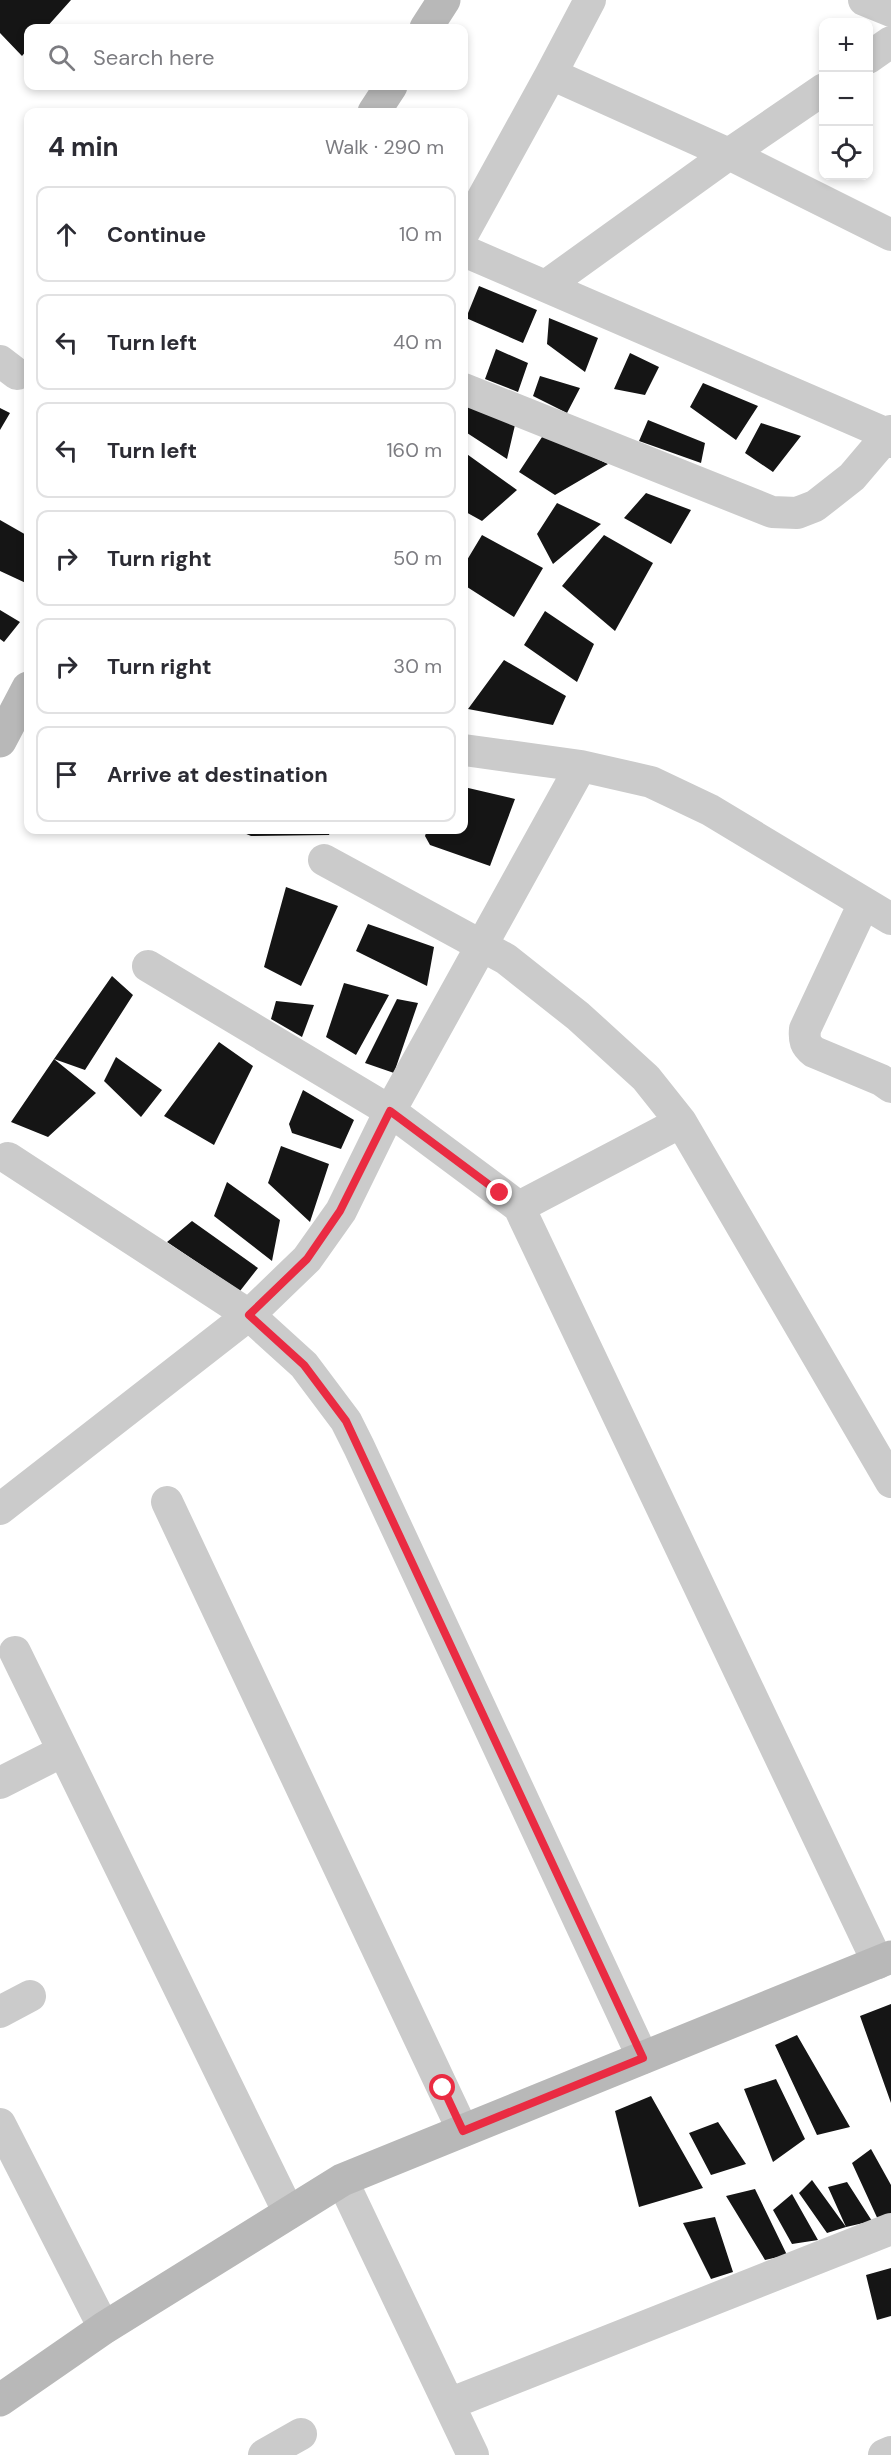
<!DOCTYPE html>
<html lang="en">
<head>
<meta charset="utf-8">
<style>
  :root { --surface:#fff; --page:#f2f2f3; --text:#2b2b33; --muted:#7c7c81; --line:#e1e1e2 }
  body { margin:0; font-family:"DM Sans",sans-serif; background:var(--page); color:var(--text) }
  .controls { position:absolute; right:18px; top:18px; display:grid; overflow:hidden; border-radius:12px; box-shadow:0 3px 9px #0003 }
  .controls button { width:54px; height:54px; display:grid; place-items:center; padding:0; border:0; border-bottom:2px solid var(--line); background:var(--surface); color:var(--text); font:30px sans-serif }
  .stop { position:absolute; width:18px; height:18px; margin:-14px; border:4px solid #ea2b42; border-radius:50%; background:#fff }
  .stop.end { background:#ea2b42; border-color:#fff; box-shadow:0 2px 6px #0008 }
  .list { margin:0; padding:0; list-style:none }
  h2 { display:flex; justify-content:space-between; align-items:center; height:78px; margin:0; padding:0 24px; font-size:26px }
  h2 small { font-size:20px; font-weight:400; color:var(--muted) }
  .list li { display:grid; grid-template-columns:39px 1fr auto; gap:18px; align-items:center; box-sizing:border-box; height:96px; margin:0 12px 12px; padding:0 12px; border:2px solid var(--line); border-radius:12px }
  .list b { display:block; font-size:22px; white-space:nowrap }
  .list em { font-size:20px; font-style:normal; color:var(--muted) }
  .icon { flex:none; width:33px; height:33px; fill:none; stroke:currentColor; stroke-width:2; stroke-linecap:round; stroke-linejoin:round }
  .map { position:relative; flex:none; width:891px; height:2455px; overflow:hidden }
  .search { position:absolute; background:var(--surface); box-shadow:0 3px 9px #0003; left:24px; top:24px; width:444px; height:66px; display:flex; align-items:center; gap:15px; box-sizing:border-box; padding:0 21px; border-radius:12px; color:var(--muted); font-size:22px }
  .panel { position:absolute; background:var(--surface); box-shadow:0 3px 9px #0003; left:24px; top:108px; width:444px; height:726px; border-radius:12px }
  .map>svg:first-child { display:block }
  .building { fill:#151515 }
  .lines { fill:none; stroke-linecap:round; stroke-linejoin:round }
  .street { stroke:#cbcbcb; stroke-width:32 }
  .secondary { stroke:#b8b8b8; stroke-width:33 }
  .route { stroke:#ea2b42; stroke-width:8 }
</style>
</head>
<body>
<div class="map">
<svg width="891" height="2455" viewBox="0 0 891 2455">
  <rect width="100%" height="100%" fill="#fff"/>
  <path class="building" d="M0,0H71L46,28H28V49L22,56L0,33Z
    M479,286L537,310L523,343L466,318Z
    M549,318L598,338L585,372L547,344Z
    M496,349L528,363L518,392L485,379Z
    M630,353L659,367L645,395L614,389Z
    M540,376L580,388L567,413L533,396Z
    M703,383L758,406L736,440L690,407Z
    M464,404L515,425L507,459L464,431Z
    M0,408L10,413L0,430Z
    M648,420L705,443L701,463L639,441Z
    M761,423L801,436L773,472L745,453Z
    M544,434L608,464L555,495L519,472Z
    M464,452L517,490L482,521L464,511Z
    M646,493L691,510L671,544L624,518Z
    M557,503L601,524L553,564L537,534Z
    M0,520L28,536V584L0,571Z
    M482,535L543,568L514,617L464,585V565Z
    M604,535L653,563L615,631L562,586Z
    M0,610L20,622L4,642L0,639Z
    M545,611L594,644L577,682L524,645Z
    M504,660L566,696L553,725L468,709Z
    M464,787L515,799L490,866L430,845L425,836L427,830H464Z
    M237,830H331L329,835L251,836Z
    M286,887L338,906L301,986L264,967Z
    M368,924L434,947L427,986L356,951Z
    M112,976L133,995L85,1070L54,1059Z
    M344,983L389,995L356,1055L326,1037Z
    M397,999L418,1003L394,1073L365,1063Z
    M276,1001L314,1005L302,1037L271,1019Z
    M219,1042L253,1066L214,1145L164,1116Z
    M116,1057L162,1090L141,1117L104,1081Z
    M54,1059L96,1093L48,1137L11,1122Z
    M303,1090L354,1120L341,1149L292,1133L289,1124Z
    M281,1146L329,1164L310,1222L268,1183Z
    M227,1182L280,1220L272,1261L214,1216Z
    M192,1221L258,1268L240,1291L167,1242Z
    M891,2004V2103L860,2016Z
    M797,2035L850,2127L817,2135L775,2045Z
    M776,2079L805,2139L773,2162L744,2089Z
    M651,2096L703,2188L639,2207L615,2111Z
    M718,2122L746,2164L711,2175L689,2133Z
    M871,2149L891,2185V2217L880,2224L852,2163Z
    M812,2180L846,2227L827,2233L799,2193Z
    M847,2182L872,2221L846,2227L828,2187Z
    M755,2189L787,2255L765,2260L726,2196Z
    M792,2194L818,2240L792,2244L773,2210Z
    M715,2217L733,2272L711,2279L683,2223Z
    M891,2268V2316L877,2320L866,2275Z"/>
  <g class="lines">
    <path class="street" d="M864,0L891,11
      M868,58L891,42
      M551,74L590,0
      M464,232L551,74L729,154L891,235
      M464,251L887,434L891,442
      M547,285L729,154L824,89
      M0,361L17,374
      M464,389L772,512L797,513L815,506L852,477L891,431
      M464,750L581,766L651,782L710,810L891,919
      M324,860L506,959L578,1016L646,1078L681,1122L891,1482
      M864,903L805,1029C804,1040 805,1045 814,1052L881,1080L891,1087
      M148,966L390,1111L519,1207L878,1963
      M8,1158L249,1315L304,1365L346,1421L359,1447L643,2058
      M519,1207L681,1122
      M167,1502L463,2131
      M0,1509L249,1315L307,1259L341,1211L390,1111L581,766
      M15,1652L289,2213
      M0,1783L63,1751
      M0,2012L30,1996
      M0,2124L104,2328
      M342,2180L473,2455
      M449,2404L891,2229
      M264,2455L301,2434
      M884,2455L891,2452"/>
    <path class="secondary" d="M426,28L444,0
      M374,112L391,86
      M0,741L28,688
      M0,2400L104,2328L342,2180L891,1957"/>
  </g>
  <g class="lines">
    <path class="route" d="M443,2088L463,2131L643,2058L346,1421L304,1365L249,1315L307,1259L340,1211L390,1111L500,1193"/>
  </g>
</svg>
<div class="controls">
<button>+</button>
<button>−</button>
<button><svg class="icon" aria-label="locate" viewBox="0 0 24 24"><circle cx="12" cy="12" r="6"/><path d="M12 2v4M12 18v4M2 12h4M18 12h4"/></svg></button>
</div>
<div class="stop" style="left:443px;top:2088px"></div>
<div class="stop end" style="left:500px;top:1193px"></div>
<div class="search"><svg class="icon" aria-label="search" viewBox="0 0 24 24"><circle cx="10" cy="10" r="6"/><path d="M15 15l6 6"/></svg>Search here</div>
<section class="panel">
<h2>4 min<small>Walk · 290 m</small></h2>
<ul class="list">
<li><svg class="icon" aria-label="ahead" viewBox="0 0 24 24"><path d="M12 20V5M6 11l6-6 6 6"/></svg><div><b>Continue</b></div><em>10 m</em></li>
<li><svg class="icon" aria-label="left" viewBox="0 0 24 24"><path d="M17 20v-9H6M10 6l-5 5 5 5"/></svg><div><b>Turn left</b></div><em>40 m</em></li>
<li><svg class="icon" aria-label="left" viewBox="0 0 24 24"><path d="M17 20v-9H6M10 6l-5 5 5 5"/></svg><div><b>Turn left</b></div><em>160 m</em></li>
<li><svg class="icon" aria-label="right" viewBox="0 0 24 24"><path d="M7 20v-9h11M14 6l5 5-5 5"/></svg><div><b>Turn right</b></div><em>50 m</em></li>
<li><svg class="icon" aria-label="right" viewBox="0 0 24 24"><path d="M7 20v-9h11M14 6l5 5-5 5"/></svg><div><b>Turn right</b></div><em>30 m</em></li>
<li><svg class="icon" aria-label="arrive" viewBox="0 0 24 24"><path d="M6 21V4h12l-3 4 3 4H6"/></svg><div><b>Arrive at destination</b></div></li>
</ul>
</section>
</div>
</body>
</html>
